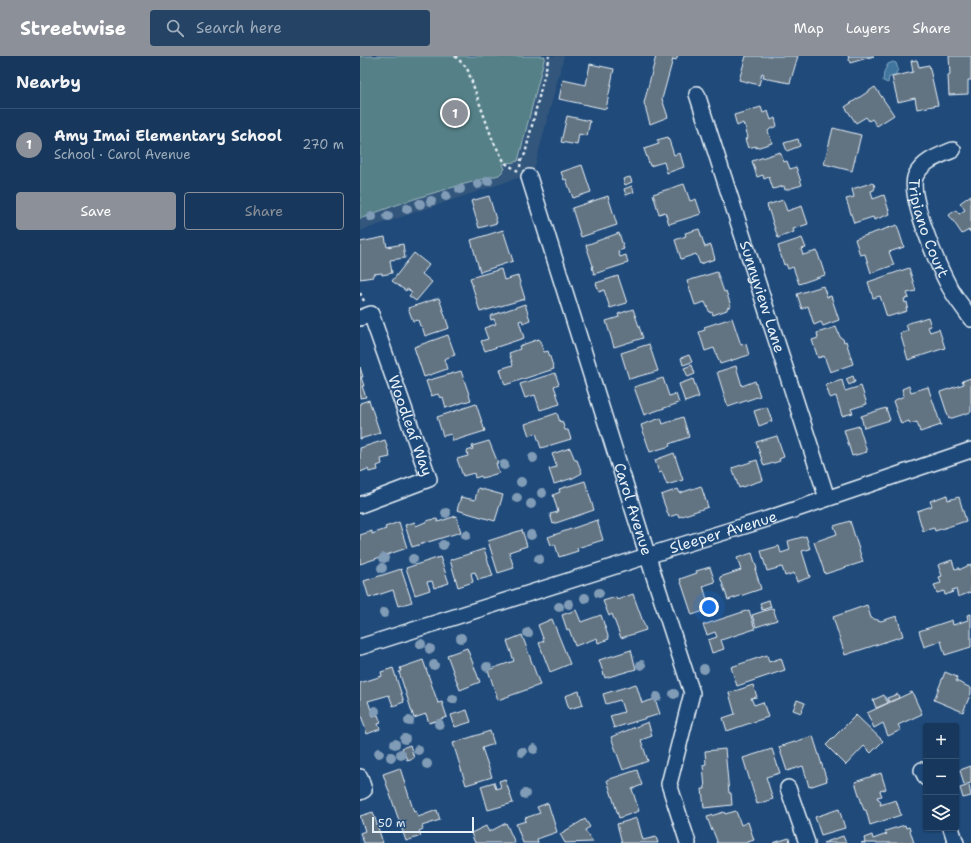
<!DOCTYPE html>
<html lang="en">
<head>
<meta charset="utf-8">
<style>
  :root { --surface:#17385c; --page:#244365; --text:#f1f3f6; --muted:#9eacbb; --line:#365272; --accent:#8c9099 }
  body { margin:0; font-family:"Shantell Sans",sans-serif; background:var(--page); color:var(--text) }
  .controls { position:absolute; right:12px; bottom:12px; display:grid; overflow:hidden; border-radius:4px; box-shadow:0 1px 3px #0004 }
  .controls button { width:36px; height:36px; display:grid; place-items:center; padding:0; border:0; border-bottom:1px solid var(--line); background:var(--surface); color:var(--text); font:20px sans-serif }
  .scale { position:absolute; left:12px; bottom:10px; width:102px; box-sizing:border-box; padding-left:4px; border:2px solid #e8f1f8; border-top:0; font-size:11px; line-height:14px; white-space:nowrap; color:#e8f1f8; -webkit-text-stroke:3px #1f4a7a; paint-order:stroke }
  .you { position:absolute; left:349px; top:551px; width:14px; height:14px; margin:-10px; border:3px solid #fff; border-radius:50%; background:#1a73e8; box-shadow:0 0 0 6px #1a73e833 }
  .badge { display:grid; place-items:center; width:26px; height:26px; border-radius:50%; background:var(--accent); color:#fff; font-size:13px; font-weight:700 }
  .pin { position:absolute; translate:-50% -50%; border:2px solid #fff; box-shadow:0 1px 4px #0006 }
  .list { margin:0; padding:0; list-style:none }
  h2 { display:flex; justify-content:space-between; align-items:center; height:52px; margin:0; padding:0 16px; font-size:17px }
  h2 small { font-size:13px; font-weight:400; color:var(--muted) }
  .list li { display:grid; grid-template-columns:26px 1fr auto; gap:12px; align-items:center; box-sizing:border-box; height:72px; padding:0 16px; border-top:1px solid var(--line) }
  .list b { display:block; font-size:15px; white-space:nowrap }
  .list p { margin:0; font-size:13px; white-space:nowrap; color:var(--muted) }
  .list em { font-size:13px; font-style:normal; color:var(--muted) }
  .actions { display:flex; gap:8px; padding:12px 16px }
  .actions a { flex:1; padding:9px 0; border:1px solid var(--accent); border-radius:4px; text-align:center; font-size:14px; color:var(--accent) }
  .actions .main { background:var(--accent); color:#fff }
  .icon { flex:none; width:22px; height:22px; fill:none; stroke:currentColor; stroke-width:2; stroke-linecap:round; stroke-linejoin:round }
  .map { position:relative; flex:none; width:611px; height:787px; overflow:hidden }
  header { display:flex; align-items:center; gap:24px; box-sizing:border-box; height:56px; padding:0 20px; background:var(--accent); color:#fff }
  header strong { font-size:19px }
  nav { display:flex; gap:22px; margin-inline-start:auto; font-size:14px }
  .search { width:280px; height:36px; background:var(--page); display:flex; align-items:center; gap:10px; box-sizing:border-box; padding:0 14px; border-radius:4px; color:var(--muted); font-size:15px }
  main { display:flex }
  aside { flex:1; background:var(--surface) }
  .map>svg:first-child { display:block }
  .built { fill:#33567c }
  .green { fill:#558087; stroke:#9eb8c0 }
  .water { fill:#40759d; stroke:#83a7c1 }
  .building { fill:#627382; stroke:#e8f1f8 }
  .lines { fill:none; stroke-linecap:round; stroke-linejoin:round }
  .minor-casing { stroke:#e8f1f8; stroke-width:18 }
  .path { stroke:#e8f1f8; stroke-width:2.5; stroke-dasharray:3 3; stroke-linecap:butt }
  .minor { stroke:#1f4a7a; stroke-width:15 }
  .tree { fill:#819cb6 }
  .labels { text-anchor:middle; stroke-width:3; stroke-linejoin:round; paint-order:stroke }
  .street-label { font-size:15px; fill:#e8f1f8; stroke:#1f4a7a }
</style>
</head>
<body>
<header>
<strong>Streetwise</strong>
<div class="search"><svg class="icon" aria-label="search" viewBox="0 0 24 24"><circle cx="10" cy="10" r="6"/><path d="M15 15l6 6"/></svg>Search here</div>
<nav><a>Map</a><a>Layers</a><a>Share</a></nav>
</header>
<main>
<aside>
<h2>Nearby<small></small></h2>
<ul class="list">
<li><span class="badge">1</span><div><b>Amy Imai Elementary School</b><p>School · Carol Avenue</p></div><em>270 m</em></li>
</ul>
<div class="actions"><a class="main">Save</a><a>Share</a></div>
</aside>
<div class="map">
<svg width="611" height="787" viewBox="0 0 611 787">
  <rect width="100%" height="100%" fill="#1f4a7a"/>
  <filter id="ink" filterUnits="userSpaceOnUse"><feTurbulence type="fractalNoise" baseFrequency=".025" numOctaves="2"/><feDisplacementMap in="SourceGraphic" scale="8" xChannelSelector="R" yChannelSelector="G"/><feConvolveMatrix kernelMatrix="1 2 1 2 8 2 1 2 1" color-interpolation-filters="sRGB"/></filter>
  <g filter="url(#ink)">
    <path class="built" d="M0,0H204L174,114L170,118L0,175Z"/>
    <path class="green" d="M0,0H185L158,105C153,107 148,106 143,108L145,113L139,119C92,131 45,144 0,163Z"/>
    <path class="water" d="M533,6L536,7L538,13L535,20L529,21L528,27L523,25L524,16L528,8Z"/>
    <path class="building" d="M296,0H318L316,4L313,3L302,43L308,61L290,68L284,47Z
      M386,0H438L430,27L403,22L404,18L402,17L399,29L379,24Z
      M488,0H514L490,7Z
      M589,0H611V24H608V38L589,39L588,20L590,19Z
      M557,4L559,11L569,9L578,49L557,53L555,42L538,46L532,21L553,16L551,5Z
      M230,8L254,13L246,53L199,43L203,24L226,29Z
      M515,31L534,59L517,70L512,63L509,65L506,61L496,67L485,51Z
      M401,51L403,57L408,55L411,64L415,62L417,70L410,73L408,75L412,87L396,92V90L388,92L385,83L388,82L385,69L384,70L383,67L377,70L374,59Z
      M207,60L230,65L227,80L219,78L217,89L201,86Z
      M473,72L501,79L492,115L464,108Z
      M308,81L314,99L320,97L324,111L307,117L304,106L290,110L284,93L299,88L297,84Z
      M438,83L440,90L427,95L424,87Z
      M420,96L424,106L427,105L430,113L436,111L442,129L425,134L424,130L413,133L409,121L404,123L403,119L397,121L392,105Z
      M222,109L231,136L213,142L206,123L204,124L201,116Z
      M270,121L272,126L265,129L263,123Z
      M511,127L514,128L515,131L514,134L511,135L513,143L524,139L530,158L514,164L513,161L494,167L486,143L494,141L492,133Z
      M324,128L330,145L336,143L341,158L309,168L305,156L299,158L293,138Z
      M272,130L274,136L266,139L264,133Z
      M611,139V177L609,174L602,178L589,159L596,154L599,158L605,154L600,147Z
      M129,140L137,167L119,172L111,145Z
      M248,140L257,169L221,181L212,152Z
      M423,144L427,155L442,150L448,168L433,173L434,176L418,182L407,149Z
      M537,169L544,191L529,196L534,209L511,217L505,198L500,199L495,183Z
      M339,173L345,191L351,189L355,203L340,208L336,198L321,203L315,184L326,180L325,177Z
      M143,174L153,205L120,216L111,184Z
      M259,177L264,193L258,195L260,201L266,199L268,207L234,218L232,211L233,210L226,189Z
      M25,181L27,191L43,188L45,202L30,204L32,217L22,219V217L13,218V221L0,223V186Z
      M442,182L446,192L441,193L443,199L457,195L465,219L439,228L433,211L428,213L426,208L424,209L418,190Z
      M54,197L69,209L62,218L72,226L56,245L49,240L52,236L47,233L46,235L32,225Z
      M549,212L556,235L547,237L549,242L544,243L545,247L547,246L548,251L546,252L547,255L527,261L520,240L513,242L508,226Z
      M141,213L144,224L158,220L165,243L120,256L110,222Z
      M357,216L364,236L366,235L371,250L367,252V254L353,259L352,256L350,257L345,246L335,249L327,225Z
      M258,220L267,247L250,252L244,234L239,236L236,227Z
      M463,230L467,241L471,240L479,264L463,270L461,266L454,269L448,250L442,253L437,238Z
      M79,242L89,272L65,280L62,270H60L58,264L53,265L48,252Z
      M165,248L170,264L163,267L162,264L159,265L164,282L125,295L121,285L128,283L124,272L136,268L134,263L131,264L130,260Z
      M273,253L283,282L254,291L246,265L259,261L258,258Z
      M568,261L571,270L568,271L570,276L579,273L585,292L548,304L540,277L548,275L546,268Z
      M372,262L381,289L386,288L389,299L360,308L354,292L345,295L339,276L345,274L344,271Z
      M476,271L480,281L483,283L484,286L486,285L493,308L470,316L464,300L458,302L452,284L458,282L457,277Z
      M88,279L95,299L84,303L87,313L64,321L54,291Z
      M179,283L184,296L188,295L194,313L145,329L140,313L153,309L149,297L160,293L159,290Z
      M289,288L298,315L269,323L261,297Z
      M329,299L332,306L323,309L321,302Z
      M332,309L335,318L328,321L324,312Z
      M376,310L382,330L395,325L400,340L368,351L357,316Z
      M0,311L3,321H1L4,330H2L6,341L0,342Z
      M101,315L111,344L86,352L83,341L80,342L78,338L71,340L66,325Z
      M195,317L199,328L194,330L200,348L180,354L175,339L165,342L160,328Z
      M493,320L495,326L489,329L486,323Z
      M303,322L309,340L316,338L319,347L284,359L274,331Z
      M611,322V356L589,363L580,336L604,328L602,325Z
      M333,323L339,341L325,346L319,328Z
      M482,324L485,335L501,330L507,348L491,353L493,357L482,360L476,340L470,342L466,329Z
      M549,330L551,336L568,331L581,369L560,376L557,366L550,368L549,365L541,368L533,345L544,340L542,333Z
      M9,344L20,377L0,383V347Z
      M116,348L125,375L93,385L91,378L83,380L77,361Z
      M407,351L412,365L399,370L394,355Z
      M526,352L530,364L504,372L501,360Z
      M197,357L200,366L202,365L205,374H208L211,383L181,392L176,377L169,380L165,368Z
      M323,361L329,381L309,388L310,390L290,396L281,369L301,362L303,368Z
      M499,370L507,396L492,400L484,374Z
      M417,380L424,401L419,403L420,405L404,410L396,386Z
      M25,384L30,401L21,403L22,408L17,410L18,414L9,416L8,413L0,416V392Z
      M129,385L138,407H136L139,417L122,422L121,420L115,422L114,417L103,420L97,403L108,400L107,395L113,393L112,390Z
      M210,392L215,404H217L222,417L213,422L194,428L189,413L197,411L192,398Z
      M314,397L323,424L307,429L302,416L299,417L295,404Z
      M397,404L403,424L379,432L372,412Z
      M225,425L234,454L193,468L190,458L198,456L193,439L200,436L199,433Z
      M341,430L348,451L319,461L318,458L309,461L301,439L318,433L320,437Z
      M118,432L143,439L135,465L97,454L101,441L115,444Z
      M587,439L588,444L599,441L606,465L575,475L574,472L563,475L557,455L572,450L570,445Z
      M96,460L101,476L52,491L45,469L55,466L56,470L70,464L77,463L78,466Z
      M237,464L243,484L217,492L218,495L199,501L195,488L191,489L188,481Z
      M490,465L503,506L465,518L454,486L477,478L474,470Z
      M39,466L47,492L0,508V479L12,475V478L26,473L25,471Z
      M162,474L167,490L149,496L154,512L138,517L128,485Z
      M446,480L450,493L442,495L450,521L437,526L434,517L425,520L422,511L407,515L401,495L419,490L421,497L430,494L428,485Z
      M124,493L133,520L118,524L115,516L111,517L113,526L98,531L90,504Z
      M392,497L397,513H395L401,533L368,544L360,521L381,514L377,502Z
      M80,501L89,527L74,532L72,525L67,526L70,534L55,539L46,512Z
      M592,504L595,513L599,512V514L611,508V536L598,541L596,533L592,534L593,536L585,539L584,535L577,537L574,529L581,527L579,521L582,520L578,509Z
      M350,511L355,526L343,530L350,553L332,559L320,523L337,517L336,515Z
      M41,513L52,546L38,550L33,534L9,542L4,525Z
      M273,538L286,574L261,582L252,558L249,560L243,545L256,541L257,544Z
      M409,544L411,551L402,554L400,547Z
      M507,549L511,562L521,565L537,560L543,580L485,599L473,561Z
      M413,552L417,564L396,571L392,559Z
      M216,554L221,566L241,559L249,583L238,587L237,582L215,590L209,573L207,574L202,559Z
      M389,554L395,573L361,584L364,593L352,597L348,584L357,581L355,576L347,579L343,569Z
      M611,558V591L585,599L581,585L564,591L559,575L592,564L593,569L608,564L607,559Z
      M192,563L210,608L190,616L179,587L184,585L178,569Z
      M162,579L180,629L138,644L128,614L154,605L147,585Z
      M107,592L120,626L100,634L87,599Z
      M271,594L276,613L245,622L239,604Z
      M407,599L409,606L421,602L425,614L377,630L371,611Z
      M63,604L78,647L82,646L87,661L69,667L66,658L54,662L39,616L41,615L40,612Z
      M33,612L44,646L33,650L29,639L8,645L13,660L18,659L21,667L18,668L20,673L7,678L0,656V627L22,620L21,616Z
      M585,616L597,621L596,625L611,632V637L603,656L574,644Z
      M276,628L282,647L295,643L300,658L254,672L250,660L264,656L260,644L246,648L243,638Z
      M393,629L397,641L391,642L394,649L403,646L408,661L367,675L363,662L375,658L369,637Z
      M219,635L223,649L209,653L205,640Z
      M552,636L562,658L538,669L541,674L528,680L523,667L514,672L507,657Z
      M538,638L539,642L529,646L527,642Z
      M524,639L528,647L516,652L513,644Z
      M437,644L445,647L441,657L433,654Z
      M107,654L111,666L95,671L91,659Z
      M496,659L523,685L511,697L504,690L486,709L466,689Z
      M288,666L292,680L281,684L288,705L263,714L251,681Z
      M130,675L134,688L122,692L132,721L106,729L93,687Z
      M453,680L467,725L449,731L443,710L427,715L419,691Z
      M50,689L54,702L47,704L42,692Z
      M365,693L369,737H371L372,749L344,752L342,733H345L343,709L346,708L345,695Z
      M412,693L420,717L406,721L413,743L397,748L383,702Z
      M611,710V727L604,729L600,714Z
      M40,712L54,756L56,755L58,761L77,754L80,764L62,770L63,773L59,775L61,780L46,785L23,718Z
      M277,714L282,729L272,733L279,755L259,762L247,724Z
      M521,717L526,733L520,735L522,740L517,741L518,743H519L521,747L520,749L536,744L541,759L510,769L506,754H504L495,726Z
      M145,723L153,747L128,754L121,730L134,726L136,733L141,731L139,725Z
      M609,729L611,740L603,742L600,732Z
      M188,747L197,776L177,783L178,787H163L156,768L166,765L165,762L180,757L177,751Z
      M479,753L485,772L461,779L455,761Z
      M376,755L381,769L388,766L394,784L385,787H356L357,785L353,775H352L347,761L364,756L365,758Z
      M13,756L23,787H4L0,777L5,775L0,760Z
      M277,762L283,784L296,781L298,787H262L257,768Z
      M225,763L230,771L225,774L233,786L205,787L200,778Z
      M146,767L155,787H115L111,777L126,770L129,776Z
      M545,769L546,772L549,771L554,787H501L505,786L504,782L512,779L513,783L527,778L525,775Z
      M483,780L486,787H463Z
      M429,782L430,787H413Z"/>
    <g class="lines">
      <g class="minor-casing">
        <g id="minor">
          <path id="s1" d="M337,38L467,442"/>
          <path id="s2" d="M593,94C579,100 564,104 556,119C546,137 580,214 590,232C596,243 604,252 611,263"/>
          <path id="s3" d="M169,121L294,520L332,637L309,728L328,787"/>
          <path id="s4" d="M0,262L11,258L69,423L0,449"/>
          <path id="s5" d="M0,591L309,493L407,463L611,394"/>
          <path d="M562,714L566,722"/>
          <path d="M0,721L4,734L0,736"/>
          <path d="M428,732L447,787"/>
          <path d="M591,772L596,787"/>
        </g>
      </g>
      <path class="path" d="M95,0L107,12L133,85L145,107L158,115
        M160,111L161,104L165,98L189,0
        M0,237L5,247"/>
      <use href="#minor" class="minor"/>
    </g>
    <g class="tree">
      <circle cx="128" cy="125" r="5"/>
      <circle cx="118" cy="128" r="5"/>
      <circle cx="100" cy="133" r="5"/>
      <circle cx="86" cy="140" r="5"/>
      <circle cx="71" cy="145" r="5"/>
      <circle cx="60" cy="148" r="5"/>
      <circle cx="47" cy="153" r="5"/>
      <circle cx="28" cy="160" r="5"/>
      <circle cx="12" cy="161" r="5"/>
      <circle cx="173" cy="402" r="5"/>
      <circle cx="144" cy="409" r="5"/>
      <circle cx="161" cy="426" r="5"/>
      <circle cx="182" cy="437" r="5"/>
      <circle cx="157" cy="442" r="5"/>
      <circle cx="171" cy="448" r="5"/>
      <circle cx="86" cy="457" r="5"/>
      <circle cx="106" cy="479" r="5"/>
      <circle cx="171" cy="479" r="5"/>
      <circle cx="83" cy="489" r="5"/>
      <circle cx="24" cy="502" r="5"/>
      <circle cx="53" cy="503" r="5"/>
      <circle cx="179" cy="503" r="5"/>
      <circle cx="22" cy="512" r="5"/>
      <circle cx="239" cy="537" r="5"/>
      <circle cx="225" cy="542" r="5"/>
      <circle cx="209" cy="548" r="5"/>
      <circle cx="199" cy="551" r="5"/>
      <circle cx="24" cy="557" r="5"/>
      <circle cx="168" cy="577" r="5"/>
      <circle cx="101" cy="582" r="5"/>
      <circle cx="61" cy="588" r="5"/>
      <circle cx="70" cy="593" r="5"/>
      <circle cx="74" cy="609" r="5"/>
      <circle cx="281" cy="609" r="5"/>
      <circle cx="127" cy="611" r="5"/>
      <circle cx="344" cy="613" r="5"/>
      <circle cx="314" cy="638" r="5"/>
      <circle cx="297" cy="641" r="5"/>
      <circle cx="93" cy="643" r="5"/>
      <circle cx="15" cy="655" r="5"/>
      <circle cx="49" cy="665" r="5"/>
      <circle cx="79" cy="668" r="5"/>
      <circle cx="45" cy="683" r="5"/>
      <circle cx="35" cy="688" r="5"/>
      <circle cx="174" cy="693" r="5"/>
      <circle cx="58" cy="694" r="5"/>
      <circle cx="162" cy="696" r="5"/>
      <circle cx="19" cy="697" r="5"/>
      <circle cx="41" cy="698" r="5"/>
      <circle cx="31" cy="701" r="5"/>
      <circle cx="67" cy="708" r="5"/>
      <circle cx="165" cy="738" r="5"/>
    </g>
  </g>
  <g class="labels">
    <g class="street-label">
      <text dy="5" stroke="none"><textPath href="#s2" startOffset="101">Tripiano Court</textPath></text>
      <text dy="5" stroke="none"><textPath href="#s1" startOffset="213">Sunnyview Lane</textPath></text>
      <text dy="5" stroke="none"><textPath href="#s4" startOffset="130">Woodleaf Way</textPath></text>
      <text dy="5" stroke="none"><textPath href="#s3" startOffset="348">Carol Avenue</textPath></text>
      <text dy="5" stroke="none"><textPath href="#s5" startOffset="381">Sleeper Avenue</textPath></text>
    </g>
  </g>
</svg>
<div class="controls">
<button>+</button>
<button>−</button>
<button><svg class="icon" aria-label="layers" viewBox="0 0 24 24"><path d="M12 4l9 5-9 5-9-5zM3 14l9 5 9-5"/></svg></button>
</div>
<div class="scale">50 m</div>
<div class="you"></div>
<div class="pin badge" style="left:95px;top:57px">1</div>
</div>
</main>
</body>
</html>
